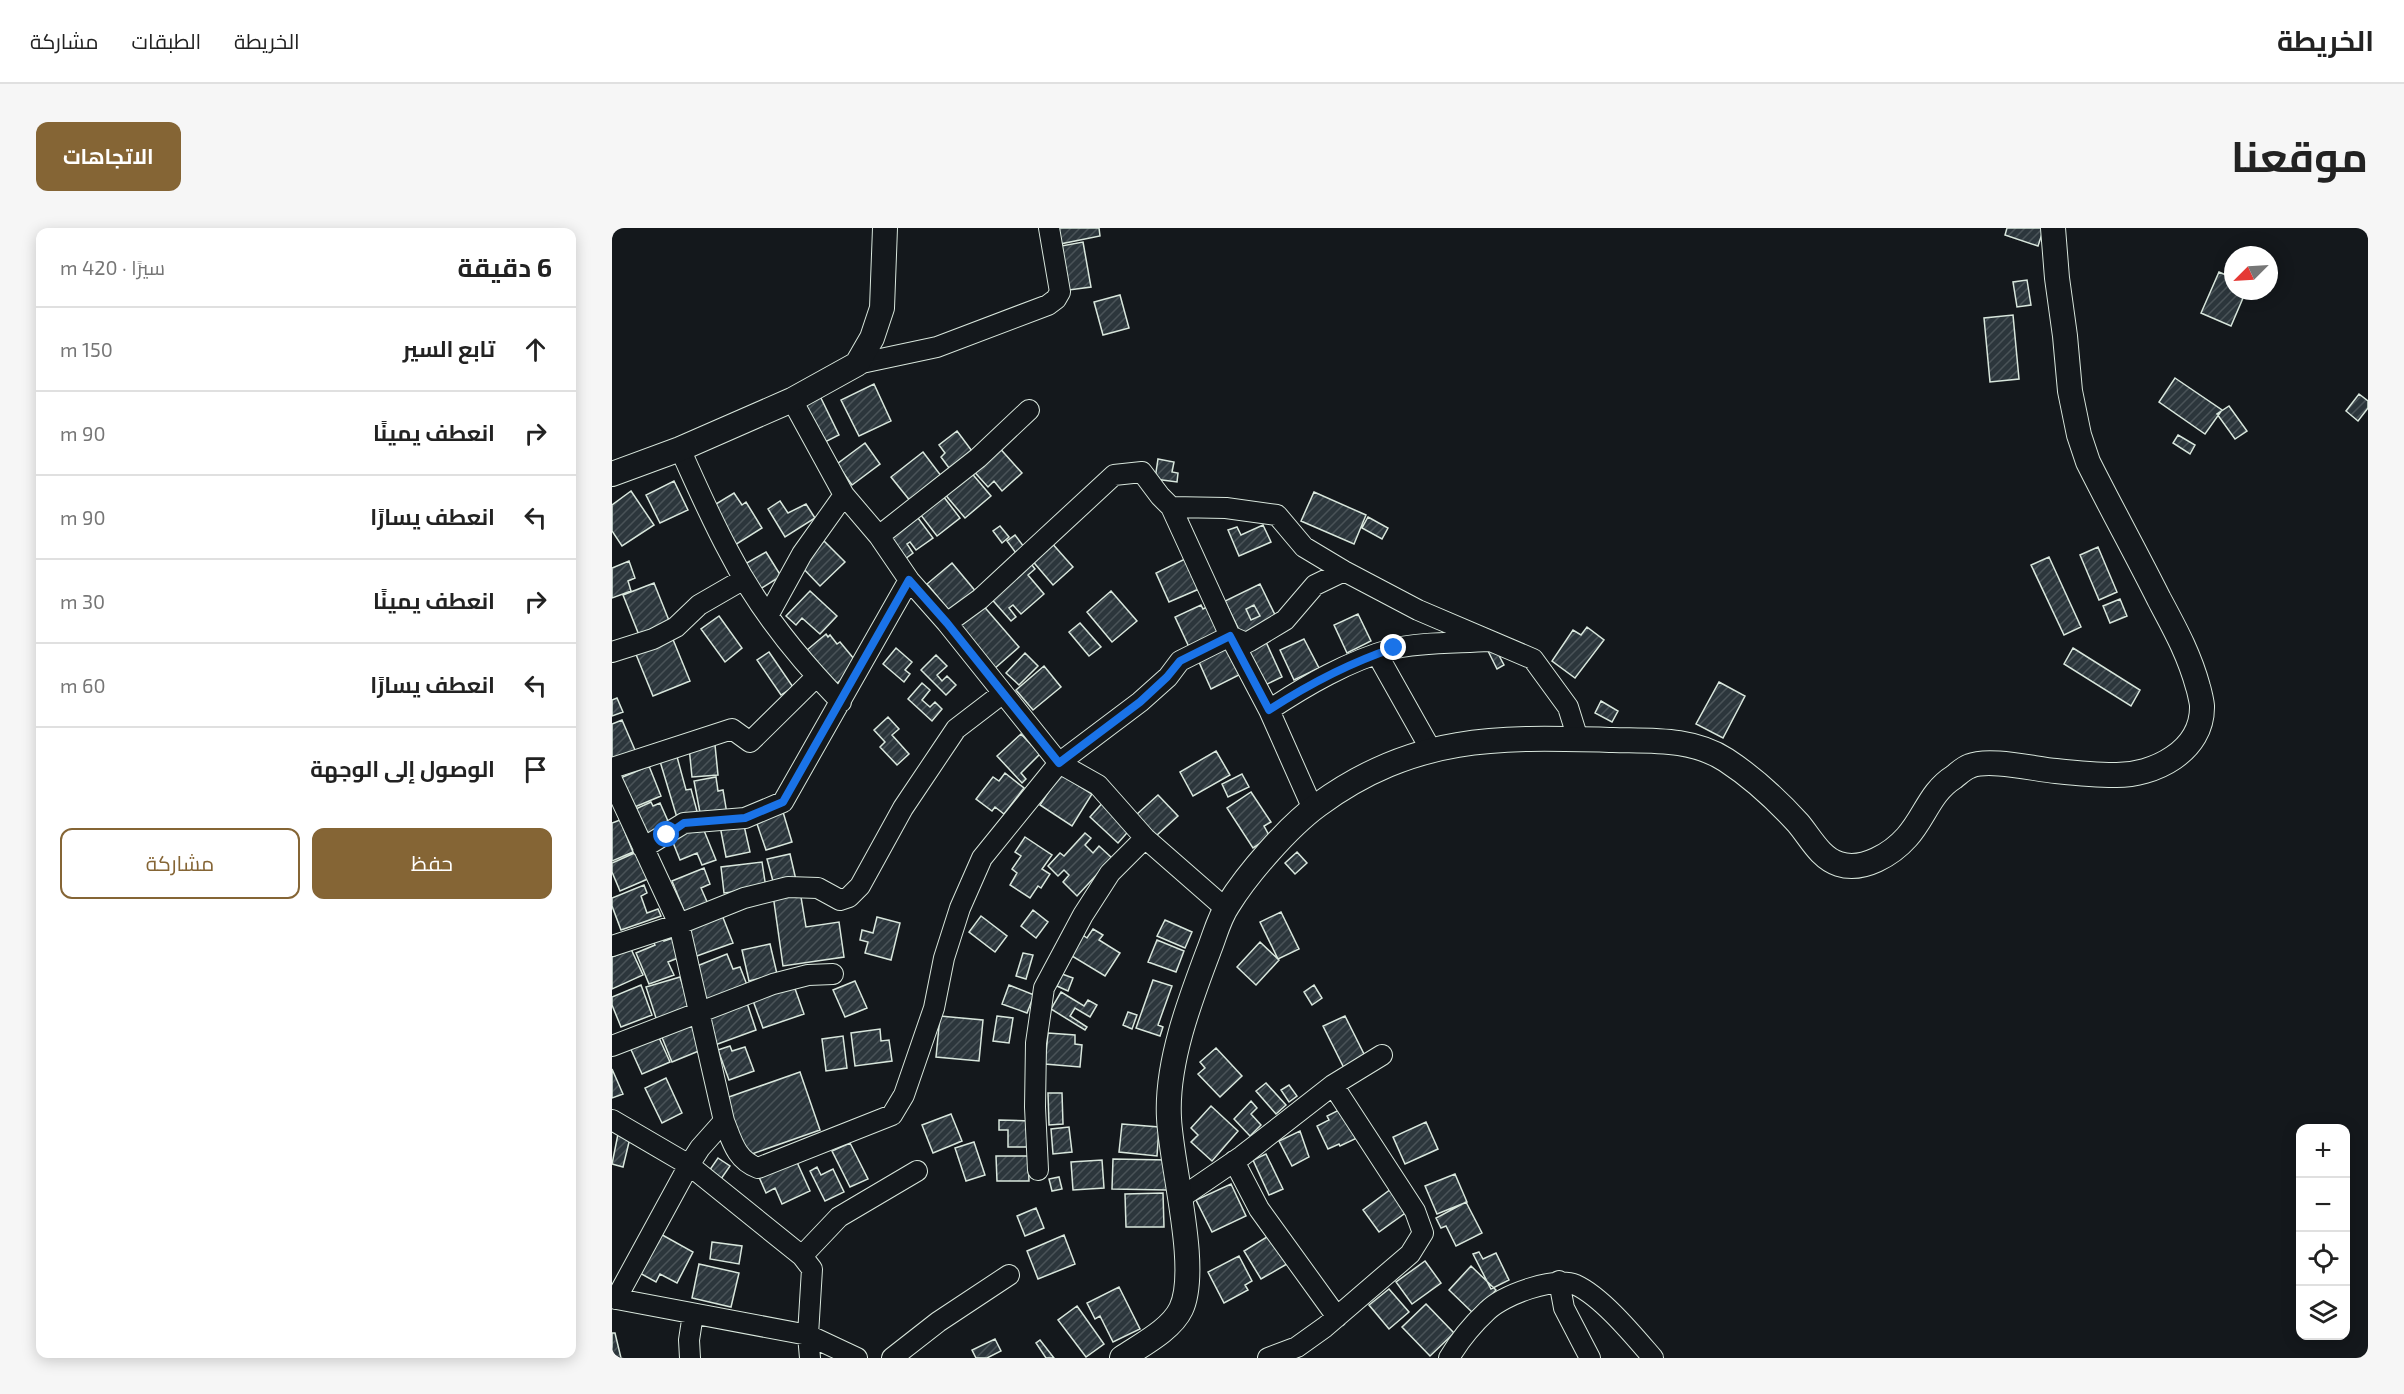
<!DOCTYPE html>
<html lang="ar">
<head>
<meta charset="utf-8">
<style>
  :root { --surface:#fff; --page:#f6f6f6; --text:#222; --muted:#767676; --line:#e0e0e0; --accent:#856535 }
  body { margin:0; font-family:"Exo 2",Cairo,sans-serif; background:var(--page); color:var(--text); direction:rtl }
  .controls { position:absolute; right:18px; bottom:18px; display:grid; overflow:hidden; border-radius:12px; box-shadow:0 3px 15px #0003 }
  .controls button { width:54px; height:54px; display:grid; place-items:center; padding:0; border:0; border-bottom:2px solid var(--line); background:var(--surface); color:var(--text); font:30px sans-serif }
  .compass { position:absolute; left:1612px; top:18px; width:54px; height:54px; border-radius:50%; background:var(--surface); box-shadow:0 3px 15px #0003; rotate:246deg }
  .stop { position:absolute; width:18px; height:18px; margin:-14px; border:4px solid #1a73e8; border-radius:50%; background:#fff }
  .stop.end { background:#1a73e8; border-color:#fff; box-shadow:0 2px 6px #0008 }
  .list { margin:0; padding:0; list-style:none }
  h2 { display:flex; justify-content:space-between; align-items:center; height:78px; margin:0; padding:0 24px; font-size:26px }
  h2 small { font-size:20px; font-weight:400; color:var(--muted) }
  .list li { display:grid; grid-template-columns:39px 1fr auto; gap:18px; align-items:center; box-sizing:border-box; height:84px; padding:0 24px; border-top:2px solid var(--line) }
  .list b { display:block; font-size:22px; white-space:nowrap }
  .list em { font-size:20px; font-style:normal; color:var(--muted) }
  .actions { display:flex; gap:12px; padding:18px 24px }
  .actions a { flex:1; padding:14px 0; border:2px solid var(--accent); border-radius:12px; text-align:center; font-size:21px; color:var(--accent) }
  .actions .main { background:var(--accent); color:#fff }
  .icon { flex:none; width:33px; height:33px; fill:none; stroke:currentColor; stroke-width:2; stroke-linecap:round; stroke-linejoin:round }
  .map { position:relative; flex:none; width:1756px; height:1130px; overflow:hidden; direction:ltr; border-radius:12px }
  header { display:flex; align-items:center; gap:36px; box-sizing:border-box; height:84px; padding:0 30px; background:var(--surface); border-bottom:2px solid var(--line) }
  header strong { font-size:28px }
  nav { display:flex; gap:33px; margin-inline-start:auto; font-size:21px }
  .intro { display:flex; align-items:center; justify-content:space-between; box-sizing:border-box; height:144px; padding:0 36px }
  h1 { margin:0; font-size:42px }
  .button { padding:15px 27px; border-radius:12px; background:var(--accent); color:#fff; font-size:21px; font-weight:700 }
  main { display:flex; gap:36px; padding:0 36px }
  aside { flex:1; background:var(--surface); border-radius:12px; box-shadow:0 3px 15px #0003 }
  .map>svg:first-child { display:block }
  .building { fill:url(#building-hatch); stroke:#d8e6dc; stroke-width:1.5; fill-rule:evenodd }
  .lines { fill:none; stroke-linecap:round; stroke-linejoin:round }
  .minor-casing { stroke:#d8e6dc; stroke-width:22 }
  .major-casing { stroke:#d8e6dc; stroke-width:26 }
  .minor { stroke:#14181c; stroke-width:20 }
  .major { stroke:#14181c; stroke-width:24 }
  .route { stroke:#1a73e8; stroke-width:8 }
</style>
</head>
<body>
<header>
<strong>الخريطة</strong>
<nav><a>الخريطة</a><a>الطبقات</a><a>مشاركة</a></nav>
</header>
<div class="intro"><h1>موقعنا</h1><a class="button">الاتجاهات</a></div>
<main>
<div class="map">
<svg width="1756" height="1130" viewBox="0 0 1756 1130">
  <defs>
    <pattern id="building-hatch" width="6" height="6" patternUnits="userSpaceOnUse" patternTransform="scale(1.5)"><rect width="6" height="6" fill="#2c363c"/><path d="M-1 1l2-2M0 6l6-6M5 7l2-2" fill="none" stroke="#4a5358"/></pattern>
  </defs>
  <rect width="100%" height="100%" fill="#14181c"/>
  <path class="building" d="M445,0H487L488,8L448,16Z
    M1395,0H1432L1426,18L1393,7Z
    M471,14L479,59L457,62L449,18Z
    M1607,44L1621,50V63H1634L1619,98L1589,85Z
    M1415,52L1419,77L1405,79L1401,54Z
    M508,67L517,100L491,107L482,74Z
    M1401,87L1407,151L1378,154L1372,90Z
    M1563,150L1610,182L1593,206L1547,174Z
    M262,156L279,193L247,208L229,172Z
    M206,164L227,207L209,216L188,173Z
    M1747,166L1756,173V180L1746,193L1734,183Z
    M1617,178L1635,203L1623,211L1605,186Z
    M345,203L363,227L340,244L329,229L333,225L327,217Z
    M1566,207L1583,217L1578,226L1561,215Z
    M253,215L268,236L240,257L225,236Z
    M384,216L410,245L390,263L382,253L376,259L358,239Z
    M311,224L330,249L299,274L279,249Z
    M546,231L562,234L560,244L566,245L565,254L543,251Z
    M357,242L379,268L353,290L331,264Z
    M62,253L76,282L48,295L34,267Z
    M19,263L42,297L10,318L0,303V277Z
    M328,264L348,290L325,308L305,282Z
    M702,264L754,287L742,316L689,293Z
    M122,265L130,277L134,274L150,300L123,317L99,279Z
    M168,273L176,285L194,276L203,290L173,309L156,281Z
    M303,286L321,310L304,322L298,314L295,316L301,325L293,331L275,306Z
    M756,289L776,300L770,311L750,300Z
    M651,297L659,314L627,328L616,302L625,299L629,307Z
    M388,298L397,309L390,315L381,303Z
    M403,307L415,323L407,329L395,313Z
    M212,313L233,334L208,358L187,336Z
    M438,313L461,339L441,357L418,330Z
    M1486,319L1505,364L1487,372L1468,327Z
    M154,324L169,348L148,361L133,336Z
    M1437,329L1469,399L1452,407L1419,337Z
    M573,331L587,361L557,374L544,345Z
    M416,332L423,341L416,347L432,366L409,386L401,377L397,380L404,389L399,393L376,367Z
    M17,333L23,350L16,353L19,363L0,370V340Z
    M340,335L365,365L340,386L315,356Z
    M42,355L58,395L27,407L11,367Z
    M648,356L666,393L631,410L613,373ZM642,377L648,388L639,392L634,381Z
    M198,363L225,388L208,406L190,390L184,397L174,388Z
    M499,363L525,393L500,414L475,384Z
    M1508,371L1515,388L1498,395L1491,378Z
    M369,375L407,419L382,441L344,397Z
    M589,377L591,381L599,377L611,403L577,419L563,389Z
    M642,377L648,388L639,392L634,381Z
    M746,386L759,413L735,425L722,397Z
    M107,388L130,420L113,434L89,401Z
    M468,395L489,419L477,428L457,404Z
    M975,399L992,412L963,450L940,433L961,402L969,407Z
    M214,406L216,409L218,407L225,416L228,414L247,437L224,456L195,422Z
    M60,409L78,453L41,468L23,424Z
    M692,411L707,440L682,452L668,422Z
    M654,414L670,449L651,458L635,422Z
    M618,419L631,445L599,461L587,434Z
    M284,420L300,434L293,442L298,446L292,454L271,436Z
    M883,420L892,437L885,441L876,423Z
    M1461,420L1528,462L1519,478L1452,436Z
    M157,424L181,459L169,467L145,432Z
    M413,425L426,438L407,457L394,445Z
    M324,427L335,438L325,447L330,453L335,448L344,457L334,467L309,442Z
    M432,438L449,459L421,482L404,462Z
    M1107,454L1133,468L1111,510L1084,496Z
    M310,455L318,462L310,472L318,479L323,474L330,481L320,493L296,471Z
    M5,470L11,484L0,488V472Z
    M989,473L1006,483L1000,494L983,485Z
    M276,489L287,501L280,507L297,526L285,537L268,519L273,514L262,502Z
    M10,492L23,522L0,532V496Z
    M409,506L428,526L409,545L414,551L410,555L385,528Z
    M103,517L106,547L80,549L77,519Z
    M604,523L618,547L581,568L568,544Z
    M64,525L74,562L79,561L86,587L66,593L47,530Z
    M37,538L49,568L18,581L6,551Z
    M393,545L412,560L392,586L383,579L380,583L364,571L381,549L387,553Z
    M448,546L480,566L460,598L428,577Z
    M630,546L637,559L616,569L610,556Z
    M104,549L106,563L111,562L115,586L89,590L82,553Z
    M639,564L659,594L652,598L658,609L641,620L615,580Z
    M546,567L566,588L544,608L524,587Z
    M493,572L521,598L506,615L478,589Z
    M39,574L41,578L48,575L60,602L31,615L17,584Z
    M171,584L180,614L154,622L144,593Z
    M8,592L21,624L0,633V595Z
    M131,593L138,624L114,629L108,598Z
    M91,600L104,632L90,637L85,625L68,632L58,607Z
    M473,605L479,610L473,617L481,625L487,618L500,630L465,668L451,654L457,647L452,642L446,648L436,638L448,625L452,628Z
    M413,609L440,627L430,641L438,646L429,660L426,658L418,670L398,657L405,645L400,641L409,628L403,624Z
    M27,623L38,650L8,663L0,644V635Z
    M685,624L695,635L683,646L673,635Z
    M178,626L184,652L162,657L155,631Z
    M150,634L154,660L112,665L109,639Z
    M92,640L98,656L89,660L96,676L73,685L60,653Z
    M32,657L35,665L29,668L35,685L46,681L49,688L9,702L0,678V670Z
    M188,663L194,699L227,694L232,729L171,738L161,667Z
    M421,682L436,694L424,710L409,698Z
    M669,684L687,721L666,731L648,694Z
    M110,687L121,715L82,729L72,702Z
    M369,688L395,708L383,724L357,704Z
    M265,689L288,695L279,732L253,725L256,714L248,712L250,702L261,705Z
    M553,692L580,704L573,720L545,708Z
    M481,701L491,707L487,712L508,725L493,748L455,725L468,705L475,710Z
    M50,707L52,713L64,709L71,728L56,734L62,747L37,756L24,725L43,717L40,711Z
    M545,712L572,723L564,744L536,734Z
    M648,714L667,732L644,757L625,739Z
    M158,716L165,746L137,753L130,722Z
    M19,721L31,747L0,761V729Z
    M411,725L421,727L414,751L404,748Z
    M115,726L121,741L128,739L135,757L94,774L80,740Z
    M450,746L461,750L456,763L445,758Z
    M68,749L79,783L45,793L34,759Z
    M541,752L560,758L546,797L551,799L548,808L524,800Z
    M243,753L255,780L233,789L221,762Z
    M181,755L192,786L151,800L140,770Z
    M29,757L40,787L9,799L0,777V769Z
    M397,757L422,767L415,785L390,776Z
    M702,757L710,770L700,777L692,764Z
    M449,764L472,778L476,772L485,777L478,789L463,780L458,788L475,799L473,802L439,781Z
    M135,775L144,802L103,817L93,790Z
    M516,784L525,787L520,801L511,797Z
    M81,788L94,820L60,834L47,802Z
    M328,788L371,792L367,833L324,829Z
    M385,788L401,790L397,815L381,813Z
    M733,788L754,830L732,840L711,798Z
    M268,801L269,813L277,812L280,833L243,838L239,805Z
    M44,803L58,834L30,846L16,815Z
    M436,805L463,807V816L470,817L468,839L433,836Z
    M231,808L235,840L214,843L210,811Z
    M118,818L120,823L133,819L142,843L117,852L106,822Z
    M604,820L630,848L608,869L586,846L593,840L588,834Z
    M0,841L11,866L0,870Z
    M188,844L208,902L134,928L114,870Z
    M54,850L70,885L50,895L33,860Z
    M654,855L674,877L664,886L644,863Z
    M677,857L685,868L677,874L669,862Z
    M436,865H450L451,896L437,897Z
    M639,873L645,880L639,886L649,897L638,908L622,891Z
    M599,878L626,903L600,933L579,914L586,907L579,900Z
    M731,880L745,910L728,918L727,916L716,921L705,898L717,892L715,888Z
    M339,886L350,913L321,925L310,897Z
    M387,892L420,893L419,919H396V902H387Z
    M814,894L826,921L793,936L781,909Z
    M510,896L547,899L545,928L507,924Z
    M457,899L460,924L441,926L439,901Z
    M688,903L697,929L680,938L667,913Z
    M6,906L18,910L11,939L0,936Z
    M362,914L373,947L354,953L343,920Z
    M238,915L256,951L238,959L220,923Z
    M654,926L671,961L657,967L641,932Z
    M384,928H416L417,953H385Z
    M106,930L118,938L109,951L97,943Z
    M501,931L556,932L555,962L500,961Z
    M184,932L198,963L170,976L163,960L154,965L147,949Z
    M490,932L492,960L461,962L459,934Z
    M205,939L209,947L221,941L232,964L213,973L198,943Z
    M843,946L855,974L825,986L813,958Z
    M447,949L450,961L440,963L437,951Z
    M619,956L634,988L600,1004L584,972Z
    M779,961L796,983L767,1004L751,982Z
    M551,965L552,999H514L513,966Z
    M854,974L870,1005L844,1018L834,998L829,1000L824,990Z
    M424,980L432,1000L413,1008L405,988Z
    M45,1004L81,1024L65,1055L48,1046L44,1054L24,1043Z
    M452,1007L463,1036L426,1051L415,1023Z
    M658,1007L675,1036L649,1051L632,1023Z
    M100,1014L130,1018L127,1036L98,1031Z
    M867,1024L871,1031L884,1025L897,1052L879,1061L861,1026Z
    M627,1028L640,1053L633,1057L636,1062L612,1075L596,1044Z
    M813,1033L829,1055L800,1076L784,1054Z
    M87,1036L127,1045L119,1079L80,1070Z
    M859,1038L884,1062L862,1086L837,1062Z
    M507,1059L528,1101L501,1114L488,1088L483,1091L475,1075Z
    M777,1061L797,1084L777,1101L757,1077Z
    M814,1076L842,1105L818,1128L790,1099Z
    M465,1078L492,1116L474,1129L446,1092Z
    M0,1105H3L9,1130H0Z
    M383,1111L389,1123L375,1130H364L360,1122Z
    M428,1112L442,1130H434L424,1115Z"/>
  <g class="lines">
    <g class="minor-casing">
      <path id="minor" d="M245,136L325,119L436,77L444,71L448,64L437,0
        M180,172L232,267L267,308L297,352L335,395L447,535L486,557L533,610L613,680
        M68,221C84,256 99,291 117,324C145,379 186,430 229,474
        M559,279L618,408L657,482L701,581
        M267,308L366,230L417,182
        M157,386L190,326L232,267
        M335,395L368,371L502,247L530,244L548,268L559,279L614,280L665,287L692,319L732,343L806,382L921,431L956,479L966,511
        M0,424L41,411L64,399L87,377L132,351
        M765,426L819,522
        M657,482C695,457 736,433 780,421C806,414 849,415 876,413
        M0,540L120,501L138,514L204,449
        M0,552L67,696L112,893
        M31,620L72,595L133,590L171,574L297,352
        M0,718L67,696L132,670L176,659L206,660L228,672L237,669L248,658L291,580L344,501L391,465
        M0,818L161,756L196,747L221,746
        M0,892L77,937L190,1028L200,1041L196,1107L245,1130
        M622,933L647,981L725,1089
        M426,942L423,879L424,815L432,760L471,687L498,645L533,610
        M567,971L630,928L721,857L770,827
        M190,1028L227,989L305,943
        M947,1053L952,1080L978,1130
        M0,1070L196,1107L198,1130
        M4,1071L77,937L88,920L112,893C120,913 124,932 146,940L280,887L292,867L322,780L332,730L348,680L370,630L447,535L528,474L556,449L568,433L618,408L634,415L638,413L673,392L703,357L732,343
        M78,1130L77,1112L81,1086
        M280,1130L326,1094L397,1047
        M656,1130L685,1119L713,1099L798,1026L811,1005L803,983L721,857
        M837,1130C847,1113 860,1097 875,1083C891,1067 942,1048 964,1057C990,1069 1022,1108 1041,1130"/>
    </g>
    <g class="major-casing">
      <path id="major" d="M0,246L68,221L180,172L245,136L260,110L270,80L273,0
        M510,1130C529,1117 559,1102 569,1081C588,1041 559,937 557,890C554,835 578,772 597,722C603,707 607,690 616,677C636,645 676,599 706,577C803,506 887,509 1001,512C1040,513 1080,510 1114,532C1140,549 1165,572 1186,595C1198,609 1208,630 1227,636C1251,644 1280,626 1295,609C1313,589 1318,564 1342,549C1347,545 1352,540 1358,538C1377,530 1422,541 1444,543C1463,545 1483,547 1502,547C1542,548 1591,523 1590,478C1590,475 1587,462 1586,459C1577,426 1563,401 1547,371C1524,325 1499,280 1476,234L1467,207L1458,163L1453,108L1445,50L1441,0"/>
    </g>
    <use href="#minor" class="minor"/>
    <use href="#major" class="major"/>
  </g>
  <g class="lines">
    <path class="route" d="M55,607L72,595L133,590L171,574L297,352L335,395L447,535L528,474L555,449L568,433L618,408L657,482C697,456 737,435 782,420"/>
  </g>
</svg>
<div class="controls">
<button>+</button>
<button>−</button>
<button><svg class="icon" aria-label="locate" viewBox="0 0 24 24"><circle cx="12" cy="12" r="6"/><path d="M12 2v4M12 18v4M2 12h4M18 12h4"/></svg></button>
<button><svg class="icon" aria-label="layers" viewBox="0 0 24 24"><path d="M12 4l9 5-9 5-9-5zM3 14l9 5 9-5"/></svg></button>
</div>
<svg class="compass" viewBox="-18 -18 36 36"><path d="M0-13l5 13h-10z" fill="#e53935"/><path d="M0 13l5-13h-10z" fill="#767676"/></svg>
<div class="stop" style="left:55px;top:607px"></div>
<div class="stop end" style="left:782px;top:420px"></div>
</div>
<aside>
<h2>6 دقيقة<small>سيرًا · 420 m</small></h2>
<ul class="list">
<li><svg class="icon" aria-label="ahead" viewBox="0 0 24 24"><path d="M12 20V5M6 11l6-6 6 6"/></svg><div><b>تابع السير</b></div><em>150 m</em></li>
<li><svg class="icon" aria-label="right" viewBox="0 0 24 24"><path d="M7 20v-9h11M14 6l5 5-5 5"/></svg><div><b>انعطف يمينًا</b></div><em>90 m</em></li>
<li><svg class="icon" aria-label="left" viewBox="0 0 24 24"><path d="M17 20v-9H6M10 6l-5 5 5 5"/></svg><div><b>انعطف يسارًا</b></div><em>90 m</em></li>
<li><svg class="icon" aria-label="right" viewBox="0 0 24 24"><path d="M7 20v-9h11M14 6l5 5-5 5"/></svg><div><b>انعطف يمينًا</b></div><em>30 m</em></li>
<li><svg class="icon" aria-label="left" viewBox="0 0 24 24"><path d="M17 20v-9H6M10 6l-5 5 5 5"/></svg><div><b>انعطف يسارًا</b></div><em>60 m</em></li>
<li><svg class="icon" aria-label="arrive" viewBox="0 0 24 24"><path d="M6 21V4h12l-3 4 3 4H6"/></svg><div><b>الوصول إلى الوجهة</b></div></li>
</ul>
<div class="actions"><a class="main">حفظ</a><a>مشاركة</a></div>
</aside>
</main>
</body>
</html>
